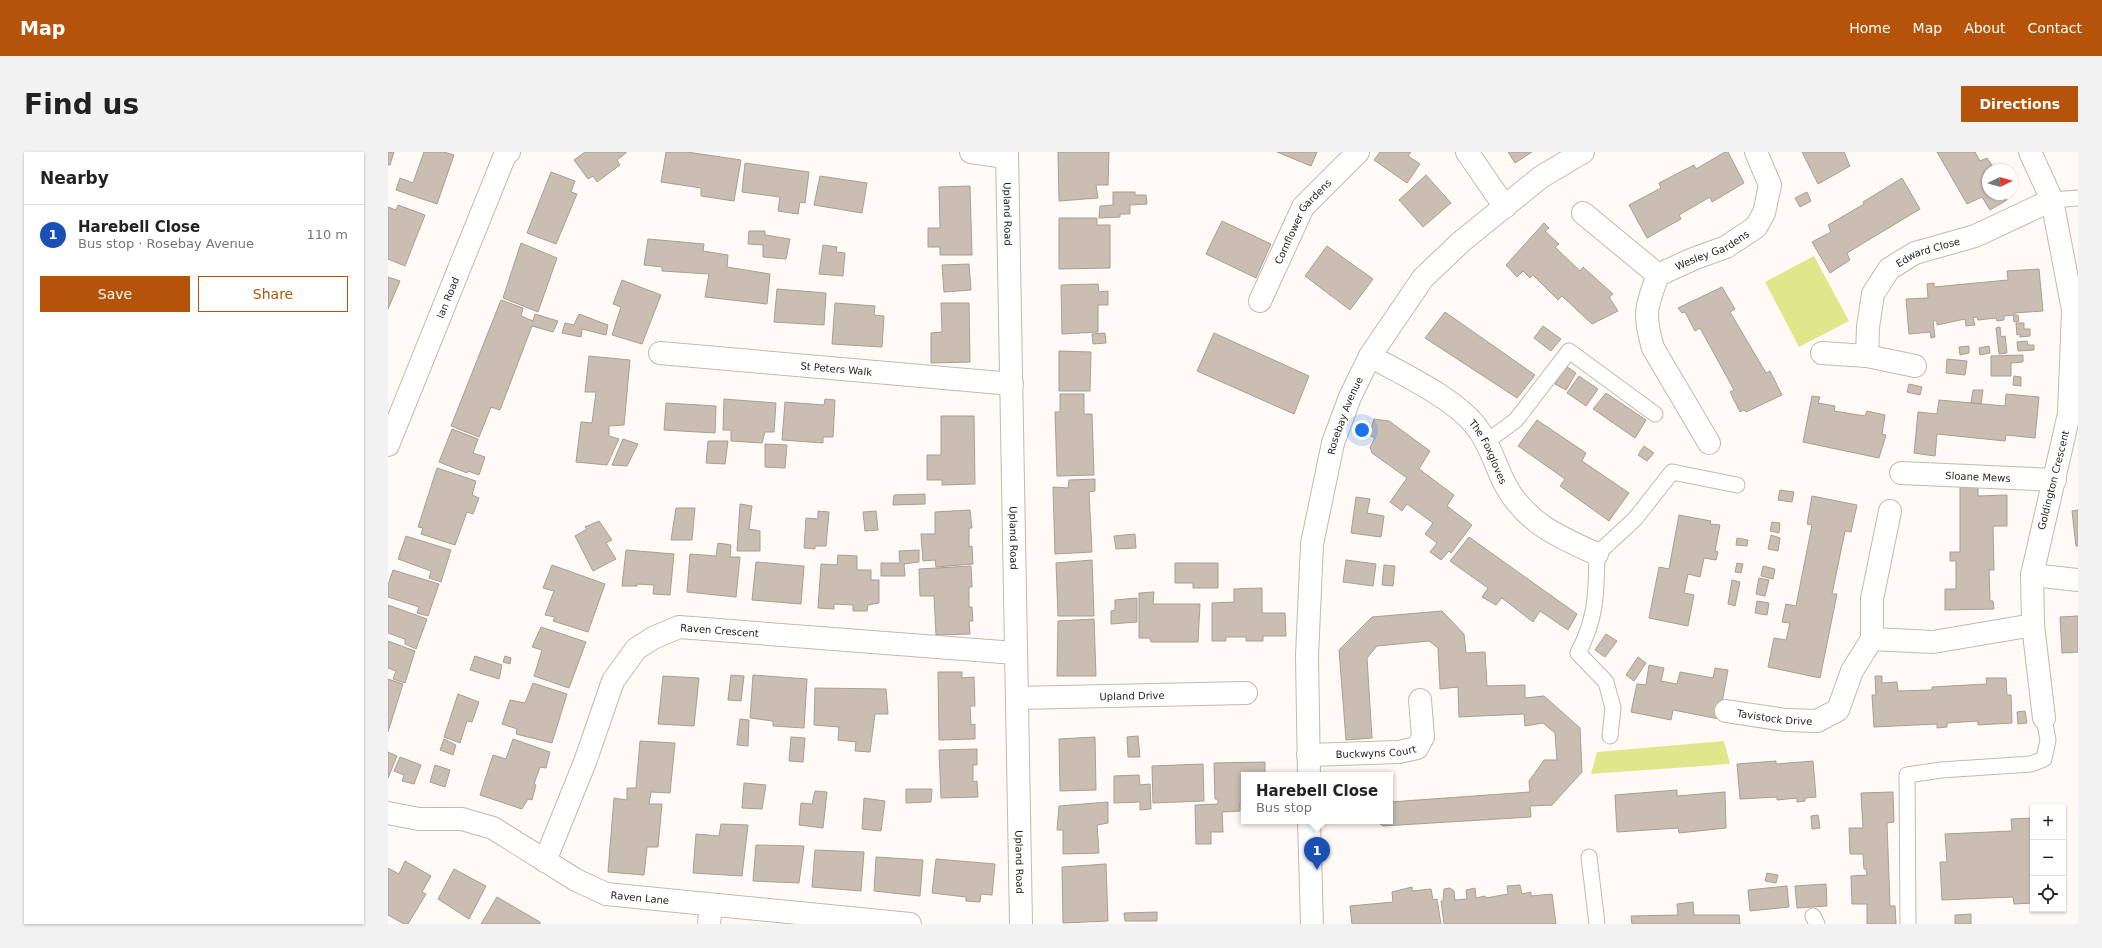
<!DOCTYPE html>
<html lang="en">
<head>
<meta charset="utf-8">
<style>
  :root { --surface:#fff; --page:#f2f2f2; --text:#222; --muted:#767676; --line:#e0e0e0; --accent:#b45309 }
  body { margin:0; font-family:"DejaVu Sans",sans-serif; background:var(--page); color:var(--text) }
  .controls { position:absolute; right:12px; bottom:12px; display:grid; overflow:hidden; border-radius:0px; box-shadow:0 1px 3px #0004 }
  .controls button { width:36px; height:36px; display:grid; place-items:center; padding:0; border:0; border-bottom:1px solid var(--line); background:var(--surface); color:var(--text); font:20px sans-serif }
  .compass { position:absolute; left:1594px; top:12px; width:36px; height:36px; border-radius:50%; background:var(--surface); box-shadow:0 1px 3px #0004; rotate:85deg }
  .you { position:absolute; left:974px; top:278px; width:14px; height:14px; margin:-10px; border:3px solid #fff; border-radius:50%; background:#1a73e8; box-shadow:0 0 0 6px #1a73e833 }
  .badge { display:grid; place-items:center; width:26px; height:26px; border-radius:50%; background:var(--accent); color:#fff; font-size:13px; font-weight:700 }
  .pin { position:absolute; translate:-50% -33px; filter:drop-shadow(0 1px 2px #0008) }
  .pin::after { content:''; position:absolute; top:21px; width:14px; height:12px; background:inherit; clip-path:polygon(0 0,100% 0,50% 100%) }
  .popup { position:absolute; left:853px; top:620px; width:152px; height:52px; box-sizing:border-box; display:grid; place-content:center; border-radius:0px; background:var(--surface); filter:drop-shadow(0 1px 3px #0005); font-size:13px; white-space:nowrap; color:var(--muted) }
  .popup b { font-size:15px; color:var(--text) }
  .popup::after { content:''; position:absolute; left:50%; top:100%; margin-left:-8px; border:8px solid transparent; border-top-color:var(--surface) }
  .list { margin:0; padding:0; list-style:none }
  h2 { display:flex; justify-content:space-between; align-items:center; height:52px; margin:0; padding:0 16px; font-size:17px }
  h2 small { font-size:13px; font-weight:400; color:var(--muted) }
  .list li { display:grid; grid-template-columns:26px 1fr auto; gap:12px; align-items:center; box-sizing:border-box; height:60px; padding:0 16px; border-top:1px solid var(--line) }
  .list b { display:block; font-size:15px; white-space:nowrap }
  .list p { margin:0; font-size:13px; white-space:nowrap; color:var(--muted) }
  .list em { font-size:13px; font-style:normal; color:var(--muted) }
  .actions { display:flex; gap:8px; padding:12px 16px }
  .actions a { flex:1; padding:9px 0; border:1px solid var(--accent); border-radius:0px; text-align:center; font-size:14px; color:var(--accent) }
  .actions .main { background:var(--accent); color:#fff }
  .icon { flex:none; width:22px; height:22px; fill:none; stroke:currentColor; stroke-width:2; stroke-linecap:round; stroke-linejoin:round }
  .map { position:relative; flex:none; width:1690px; height:772px; overflow:hidden; border-radius:0px }
  header { display:flex; align-items:center; gap:24px; box-sizing:border-box; height:56px; padding:0 20px; background:var(--accent); color:#fff }
  header strong { font-size:19px }
  nav { display:flex; gap:22px; margin-inline-start:auto; font-size:14px }
  .intro { display:flex; align-items:center; justify-content:space-between; box-sizing:border-box; height:96px; padding:0 24px }
  h1 { margin:0; font-size:28px }
  .button { padding:10px 18px; border-radius:0px; background:var(--accent); color:#fff; font-size:14px; font-weight:700 }
  main { display:flex; gap:24px; padding:0 24px }
  aside { flex:1; background:var(--surface); border-radius:0px; box-shadow:0 1px 3px #0004 }
  .map>svg:first-child { display:block }
  .green { fill:#dfe68b }
  .building { fill:#cabeb2; stroke:#a99e92 }
  .lines { fill:none; stroke-linecap:round; stroke-linejoin:round }
  .lane-casing { stroke:#c4b9ac; stroke-width:17 }
  .street-casing { stroke:#c4b9ac; stroke-width:24 }
  .secondary-casing { stroke:#c4b9ac; stroke-width:24 }
  .lane { stroke:#fff; stroke-width:15 }
  .street { stroke:#fff; stroke-width:22 }
  .secondary { stroke:#fff; stroke-width:22 }
  .labels { text-anchor:middle; stroke-width:3; stroke-linejoin:round; paint-order:stroke }
  .street-label { font-size:10px; fill:#221e19; stroke:#fff }
</style>
</head>
<body>
<header>
<strong>Map</strong>
<nav><a>Home</a><a>Map</a><a>About</a><a>Contact</a></nav>
</header>
<div class="intro"><h1>Find us</h1><a class="button">Directions</a></div>
<main>
<aside>
<h2>Nearby<small></small></h2>
<ul class="list">
<li><span class="badge" style="background:#1a4fb4">1</span><div><b>Harebell Close</b><p>Bus stop · Rosebay Avenue</p></div><em>110 m</em></li>
</ul>
<div class="actions"><a class="main">Save</a><a>Share</a></div>
</aside>
<div class="map">
<svg width="1690" height="772" viewBox="0 0 1690 772">
  <rect width="100%" height="100%" fill="#fffaf5"/>
  <path class="green" d="M1426,104L1461,169L1411,195L1377,130Z
    M1336,589L1342,612L1203,622L1209,600Z"/>
  <path class="building" d="M0,0H6L2,13H0Z
    M36,0H56L66,3L49,52L8,38L12,26L25,31Z
    M197,0H238V1L229,8L232,13L209,30L205,24L200,27L186,8Z
    M278,0H299L353,8L346,49L313,44V36L273,30Z
    M670,0H721L720,33H708L710,46L671,49Z
    M889,0H929L923,14Z
    M992,0H1023L1020,4L1032,12L1019,31L986,8Z
    M1120,0H1144L1127,11Z
    M1337,0H1340L1356,31L1324,50L1322,45L1291,63L1293,67L1259,86L1241,53L1273,36L1271,31L1306,13L1308,17Z
    M1414,0H1456L1462,14L1430,32Z
    M1549,0H1587L1592,9L1599,6L1607,18H1600V42H1616L1619,48L1602,58L1594,45L1579,52Z
    M357,11L421,20L417,51L412,50L410,62L390,59L392,45L354,40Z
    M163,20L187,29L183,40L189,42L168,92L139,81Z
    M1038,23L1063,51L1035,75L1011,48Z
    M432,24L479,31L474,61L426,53Z
    M1514,26L1532,57L1459,101L1462,108L1442,121L1424,90L1443,80L1440,73L1476,52L1475,50Z
    M582,34L584,103H552V95H540V76H552L551,35Z
    M725,40H747V43H758L759,52L742,53V62H732V65L711,66L712,54L725,53Z
    M1419,40L1423,49L1412,55L1407,46Z
    M10,53L37,63L17,114L0,107V55L8,58Z
    M671,66H709V73H722V116L671,117Z
    M834,69L883,92L868,126L818,102Z
    M1156,71L1161,76L1157,79L1171,92L1167,95L1192,119L1195,115L1225,142L1221,145L1230,159L1204,172L1174,144L1170,148L1145,123L1142,126L1135,119L1129,125L1118,113Z
    M361,79H377V83L402,87L398,107L375,105V93L360,92Z
    M260,87L316,92L315,99L340,103L339,115L382,122L379,152L317,145L321,122L274,119V115L256,113Z
    M133,91L169,106L150,160L115,146Z
    M435,93L449,95L448,100L457,101L455,124L431,122Z
    M939,94L985,127L962,158L917,124Z
    M581,112L583,138L556,140L554,113Z
    M1651,117L1655,159L1626,161L1627,163H1630L1631,169L1626,170L1625,163L1616,164V168L1609,169L1608,166L1590,168L1589,165L1585,166L1587,173L1578,174L1577,167L1549,173V169H1545L1547,185L1543,186L1542,180L1521,182L1518,147L1540,146L1539,132L1546,131V135L1620,128L1619,119Z
    M0,125L12,129L0,157Z
    M234,128L273,143L254,192L224,183L233,155L225,152Z
    M710,132L711,140L720,139V153H710V180L674,182L673,133Z
    M1334,135L1347,157L1342,160L1378,221L1382,219L1394,243L1358,260L1356,258L1352,260L1342,240L1346,238L1312,176L1307,179L1297,160L1294,161L1290,156Z
    M389,137L438,141L436,173L386,170Z
    M113,148L135,156L133,164L145,169L147,162L170,169L165,180L144,174L112,258L103,255L91,285L63,274Z
    M447,151L487,154L486,163L496,164L494,195L444,192Z
    M553,151H581L582,210L543,211V181L554,180Z
    M1057,160L1147,223L1129,246L1037,186Z
    M191,162L220,173L218,183L194,177L193,185L174,181L177,171L186,173Z
    M1628,171H1636V177H1642V184L1632,185V182L1629,183Z
    M1155,174L1173,187L1163,199L1146,186Z
    M1612,175L1613,185L1617,184L1619,201L1611,202L1608,176Z
    M717,181L718,191L705,192L704,182Z
    M826,181L921,224L906,262L809,219Z
    M1639,189L1640,193H1646V198L1630,199L1629,190Z
    M1581,194V201L1572,203L1571,195Z
    M1601,194L1602,201L1592,203L1591,196Z
    M671,199L703,200L702,239H671Z
    M1635,203V210L1623,211V224H1603V204Z
    M201,204L242,208L236,273L221,274V284L231,287L219,313L188,310L193,270L204,271L208,240H197Z
    M1559,207L1579,209L1577,223L1558,221Z
    M1178,214L1188,221L1178,238L1167,232Z
    M1191,224L1210,237L1198,254L1179,241Z
    M1626,224L1633,225V234L1625,233Z
    M1521,232L1534,235L1532,243L1519,240Z
    M1585,238H1595L1593,252L1583,251Z
    M1218,241L1258,268L1247,286L1205,257Z
    M672,242H696V262H704L706,323L669,324L667,260H672Z
    M1618,242L1651,245L1647,286L1618,283L1617,289L1549,282L1547,304L1526,301L1530,260L1549,262L1551,248L1617,254Z
    M1424,244L1432,245L1430,251L1447,254L1446,259L1477,264L1479,259L1497,263L1494,282L1498,283L1491,306L1415,290Z
    M336,247L388,251L386,280H377L374,291L343,289V278H335Z
    M437,247L447,248L445,285H435V291L394,288L397,250L436,253Z
    M278,251L328,254L327,281L276,278Z
    M553,264H586L587,332L554,333V328H539V303H553Z
    M986,267L1001,269L1042,299L1031,317L1066,343L1059,354L1084,373L1063,401L1061,399L1053,408L1042,400L1049,391L1037,382L1045,371L1019,352L1014,359L1002,350L1019,326L984,301L982,295L987,286L981,283Z
    M1149,268L1198,301L1194,309L1241,341L1221,369L1172,334L1177,327L1130,294Z
    M64,277L90,287L85,301L97,305L91,323L80,319L79,321L51,310Z
    M235,287L250,292L239,314L224,313Z
    M320,289H340L337,312L318,311Z
    M377,292L399,293L397,316L377,315Z
    M1256,294L1266,301L1259,309L1250,303Z
    M49,316L88,329L84,343L91,346L85,362L79,360L67,393L33,382L35,376L30,375Z
    M707,327V339L701,340L704,400L667,402L665,335L680,336L681,328Z
    M1572,333H1590V344L1619,343V374H1605L1606,418H1601L1602,449H1605L1606,457L1557,458V437H1568V409H1562V400H1572Z
    M1392,338L1406,340L1404,350L1390,348Z
    M537,342V352L505,353L506,343Z
    M1424,344L1469,353L1463,380L1457,379L1444,442H1449L1432,526L1380,515L1386,486L1398,488L1402,471L1394,470L1398,452L1408,454L1424,373L1419,372Z
    M968,345L982,347L979,361L996,364L993,385L963,381Z
    M352,352L364,354L361,377L372,379V399H349Z
    M288,356H307L304,388H283Z
    M582,358L584,376H581V395L584,394L585,412L548,415L547,408L535,409L533,382H547V360Z
    M1690,358V394H1688L1684,359Z
    M430,359L441,360L438,394H427V397L416,396L418,366L430,367Z
    M488,359L490,378L477,379L475,360Z
    M1291,363L1323,369L1322,372L1332,373L1327,399L1330,400L1328,408L1316,406L1312,425L1300,422L1296,441L1306,443L1300,474L1261,466L1271,415L1281,417Z
    M211,369L224,388L218,391L228,407L205,419L187,384L199,377L197,375Z
    M1384,370L1392,371L1391,381L1382,379Z
    M747,382L748,396L728,397L726,384Z
    M1383,383L1392,386L1390,399L1380,397Z
    M18,384L63,398L53,430L41,426L43,419L10,407Z
    M1081,385L1189,462L1180,478L1152,459L1145,470L1114,446L1108,453L1094,445L1100,436L1062,409Z
    M1349,386L1360,388L1359,394L1348,393Z
    M330,391L343,393L342,405H352L348,445L299,440L302,402L328,404Z
    M238,398L286,402L282,443L265,442L266,433L249,432V434H234Z
    M531,398V410L516,412L517,424H493V411H512L511,399Z
    M450,403L469,404V418H483V428H491V451L480,453L479,459H465V453L446,452V457L430,456L433,412L449,413Z
    M704,408L706,464H670L668,411Z
    M958,408L988,412L985,434L955,430Z
    M368,410L416,414L413,452L364,448Z
    M787,411H830V436H805V431H787Z
    M1349,411L1355,412L1353,421L1347,420Z
    M164,413L217,432L200,480L165,469L167,465L157,463L166,439L155,436Z
    M996,413L1007,414L1005,434L994,433Z
    M583,414L584,435H581V455H584L585,469H581L582,482L548,483L546,444H532L531,417Z
    M1375,414L1387,417L1385,427L1373,424Z
    M5,418L51,432L40,464L29,461L31,455L0,445V433Z
    M1371,426L1381,428L1377,444L1368,442Z
    M1344,428L1352,430L1347,454L1340,452Z
    M874,436V461H897L898,484H875V489H858V485H838V489H824V451L846,450V437Z
    M766,440L765,452H812L810,490H763L762,486H751V441Z
    M749,446V470L723,472V459L727,458V448Z
    M1369,449L1381,451L1379,463L1367,461Z
    M0,453L39,467L28,497L17,492V487L0,481Z
    M1054,459L1076,482L1078,501L1097,500L1099,534L1137,533V546L1156,544L1192,576L1194,620L1164,653L1142,654L1143,665L995,674L988,669H1002V650L1142,640L1141,629L1156,608H1169L1167,581L1155,571L1137,574L1136,562L1071,565L1070,535L1052,537L1050,496L1041,489L989,494L979,506L984,586L958,588L951,498L984,465Z
    M1690,464V500L1674,501L1672,465Z
    M706,467L708,524H669L670,469Z
    M153,475L198,490L181,536L146,524L154,498L144,495Z
    M1218,482L1229,489L1217,505L1207,498Z
    M0,489L27,499L17,531L5,527L8,519L0,516Z
    M87,504L114,513L111,527L82,518Z
    M117,504L123,506L122,512L115,510Z
    M1250,505L1258,511L1246,529L1238,523Z
    M1261,513L1276,516L1273,529L1289,532L1292,520L1325,526L1327,516L1340,518L1331,567L1285,558L1283,568L1243,560L1249,532L1258,533Z
    M550,520H574V526L586,525L587,554H582L583,573L587,572V587L551,588Z
    M343,523L356,524L353,549L340,548Z
    M365,523L419,527L416,576L385,574V569L362,566Z
    M275,524L311,526L306,574L270,572Z
    M1487,524H1494V531L1509,530L1510,539L1544,538V535L1599,532L1598,526H1618L1619,543H1623L1624,571L1590,573V569L1559,571V575L1549,576V572L1486,575L1484,543H1488Z
    M0,527L15,532L0,580Z
    M145,531L179,542L164,591L128,582L129,577L114,572L122,548L137,551Z
    M427,536L498,537L500,562H487L482,600L467,599L468,590L450,588L451,575L426,573Z
    M70,542L91,550L84,570L79,569L72,591L56,585Z
    M1637,559L1639,571L1630,572L1629,560Z
    M352,567L361,568L360,594L349,593Z
    M750,584L752,605H740L739,585Z
    M403,585L417,586L415,610L401,609Z
    M707,585L708,638L672,639L671,587Z
    M56,587L68,593L65,603L52,598Z
    M125,587L162,600L158,616L152,615L146,632L148,633L144,648L140,647L134,657L92,643L105,603L118,607Z
    M252,589L287,591L282,641L263,640L261,652H274L270,695H259L256,723L220,720L226,646L239,648V636H248Z
    M589,597V613H585V630L589,629L590,645L553,646L551,598Z
    M0,600L9,604L0,626Z
    M12,605L33,613L26,632L14,629L16,623L6,619Z
    M1388,609V612L1425,609L1428,645L1417,646V649L1409,650V646L1389,648V645L1352,647L1349,612Z
    M877,610V623H856V650H852V659L834,660L835,680H823V692H808L807,653L830,652V647H827L826,611Z
    M815,612L816,649L765,651L764,614Z
    M47,613L62,618L57,635L42,630Z
    M984,621V623L957,622Z
    M751,623L752,633L762,632L763,657L752,658V650L726,651V624Z
    M356,631L378,633L374,657L354,656Z
    M518,637H544L543,650L518,651Z
    M1289,638V644L1337,640L1338,676L1291,681L1290,676L1229,680L1227,643Z
    M427,639L439,640L435,676L411,673L413,651L424,652Z
    M1505,640L1506,670L1499,671L1502,754H1507L1508,772H1479V752H1464L1463,724L1479,723L1478,717H1476L1475,702H1462L1461,676H1475L1473,641Z
    M476,646L497,649L493,679L474,677Z
    M720,650V671L709,673L711,701L675,702V678H669L671,654Z
    M1430,663L1432,676L1424,677L1423,664Z
    M1645,666V751L1626,752L1625,745L1554,748L1552,710H1559L1557,682L1624,679L1623,667Z
    M333,672L360,673L354,724L305,721L308,682L331,684Z
    M368,693L416,694L411,731L365,729Z
    M427,698L476,700L473,739L424,735Z
    M488,705L535,708L532,744L486,739Z
    M548,707L607,712L604,743L593,742L592,750L578,749V745L544,741Z
    M17,709L43,724L34,740L38,742L20,772H16L0,763V716L11,722Z
    M718,712L720,769L675,771L674,715Z
    M66,717L98,734L81,767L50,747Z
    M1379,721L1390,723L1388,731L1377,729Z
    M1438,732L1439,754L1409,756L1407,734Z
    M1132,733L1134,742L1143,740V744L1164,742L1168,772H1056L1053,749H1055L1056,737L1062,736L1066,739L1067,748L1079,747L1078,738L1087,736L1088,746L1097,744L1098,746L1120,742L1119,734Z
    M1399,734L1401,755L1362,759L1360,738Z
    M1024,735V739L1043,737L1045,748L1049,747L1053,772H964L962,754L1005,750L1004,740Z
    M109,745L152,770V772H93Z
    M1305,750L1306,763H1351L1352,772H1244L1243,764L1290,763L1289,752Z
    M769,760V769H737L736,761Z
    M1583,762V772H1567V763Z"/>
  <g class="lines">
    <g class="lane-casing">
      <path id="lane" d="M1664,48L1690,46
        M1098,290L1128,268L1181,199L1267,262
        M1222,584L1225,556L1218,530L1190,501C1209,465 1208,441 1209,402L1247,367L1284,320L1349,333
        M1201,705L1209,772
        M1425,764L1429,772
        M1520,772L1519,623L1553,618L1643,612L1656,607L1660,588L1656,566"/>
    </g>
    <g class="street-casing">
      <g id="street">
        <path d="M583,0L618,5"/>
        <path id="s1" d="M619,0L633,772"/>
        <path d="M1079,0L1117,55"/>
        <path d="M1642,0L1664,48L1685,158L1681,262L1644,423L1645,473L1656,566"/>
        <path id="s2" d="M1195,61L1270,123L1305,107L1338,95L1368,75L1376,61L1382,33L1368,0"/>
        <path d="M1270,123C1258,155 1255,162 1265,196L1321,291"/>
        <path id="s3" d="M872,149L915,55L970,0"/>
        <path id="s4" d="M272,201L624,232"/>
        <path d="M1434,201L1479,204L1527,214"/>
        <path id="s5" d="M982,204C1014,222 1069,247 1090,277C1103,294 1108,316 1118,334C1138,371 1173,386 1209,402"/>
        <path id="s6" d="M1479,204L1480,175L1485,142L1501,117L1527,101L1587,84L1664,48"/>
        <path id="s7" d="M0,293L117,3L121,0"/>
        <path id="s8" d="M1513,321L1667,328"/>
        <path d="M1644,423L1690,428"/>
        <path d="M1484,487L1545,490L1645,473"/>
        <path id="s9" d="M629,546L858,541"/>
        <path id="s10" d="M1338,559L1397,568L1429,569L1450,558L1464,519L1484,487V447L1502,359"/>
        <path id="s11" d="M920,603L1011,600L1029,596L1035,585L1032,548"/>
        <path id="s12" d="M0,661L31,667H74L105,676L188,728L218,742L522,772"/>
        <path id="s13" d="M157,709L197,610L225,529L248,497L265,486L291,475L627,501"/>
        <path d="M321,772L323,753"/>
      </g>
    </g>
    <g class="secondary-casing">
      <g id="secondary">
        <path id="s14" d="M921,623L919,504L924,392L945,291L962,245L982,204L1035,126L1074,89L1153,25L1195,0"/>
        <path d="M921,669L924,772"/>
      </g>
    </g>
    <use href="#lane" class="lane"/>
    <use href="#street" class="street"/>
    <use href="#secondary" class="secondary"/>
  </g>
  <g class="labels">
    <g class="street-label">
      <text dy="4" stroke="none"><textPath href="#s1" startOffset="62">Upland Road</textPath></text>
      <text dy="4" stroke="none"><textPath href="#s3" startOffset="91">Cornflower Gardens</textPath></text>
      <text dy="4" stroke="none"><textPath href="#s2" startOffset="157">Wesley Gardens</textPath></text>
      <text dy="4" stroke="none"><textPath href="#s6" startOffset="135">Edward Close</textPath></text>
      <text dy="4" stroke="none"><textPath href="#s7" startOffset="159">Ian Road</textPath></text>
      <text dy="4" stroke="none"><textPath href="#s4" startOffset="177">St Peters Walk</textPath></text>
      <text dy="4" stroke="none"><textPath href="#s14" startOffset="364">Rosebay Avenue</textPath></text>
      <text dy="4" stroke="none"><textPath href="#s5" startOffset="156">The Foxgloves</textPath></text>
      <text dy="4" stroke="none"><textPath href="#s8" startOffset="77">Sloane Mews</textPath></text>
      <text transform="translate(1665 328) rotate(-76)" y="4">Goldington Crescent</text>
      <text dy="4" stroke="none"><textPath href="#s1" startOffset="386">Upland Road</textPath></text>
      <text dy="4" stroke="none"><textPath href="#s13" startOffset="321">Raven Crescent</textPath></text>
      <text dy="4" stroke="none"><textPath href="#s9" startOffset="115">Upland Drive</textPath></text>
      <text dy="4" stroke="none"><textPath href="#s10" startOffset="49">Tavistock Drive</textPath></text>
      <text dy="4" stroke="none"><textPath href="#s11" startOffset="68">Buckwyns Court</textPath></text>
      <text dy="4" stroke="none"><textPath href="#s1" startOffset="710">Upland Road</textPath></text>
      <text dy="4" stroke="none"><textPath href="#s12" startOffset="272">Raven Lane</textPath></text>
    </g>
  </g>
</svg>
<div class="controls">
<button>+</button>
<button>−</button>
<button><svg class="icon" aria-label="locate" viewBox="0 0 24 24"><circle cx="12" cy="12" r="6"/><path d="M12 2v4M12 18v4M2 12h4M18 12h4"/></svg></button>
</div>
<svg class="compass" viewBox="-18 -18 36 36"><path d="M0-13l5 13h-10z" fill="#e53935"/><path d="M0 13l5-13h-10z" fill="#767676"/></svg>
<div class="you"></div>
<div class="pin badge" style="left:929px;top:718px;background:#1a4fb4">1</div>
<div class="popup"><b>Harebell Close</b>Bus stop</div>
</div>
</main>
</body>
</html>
